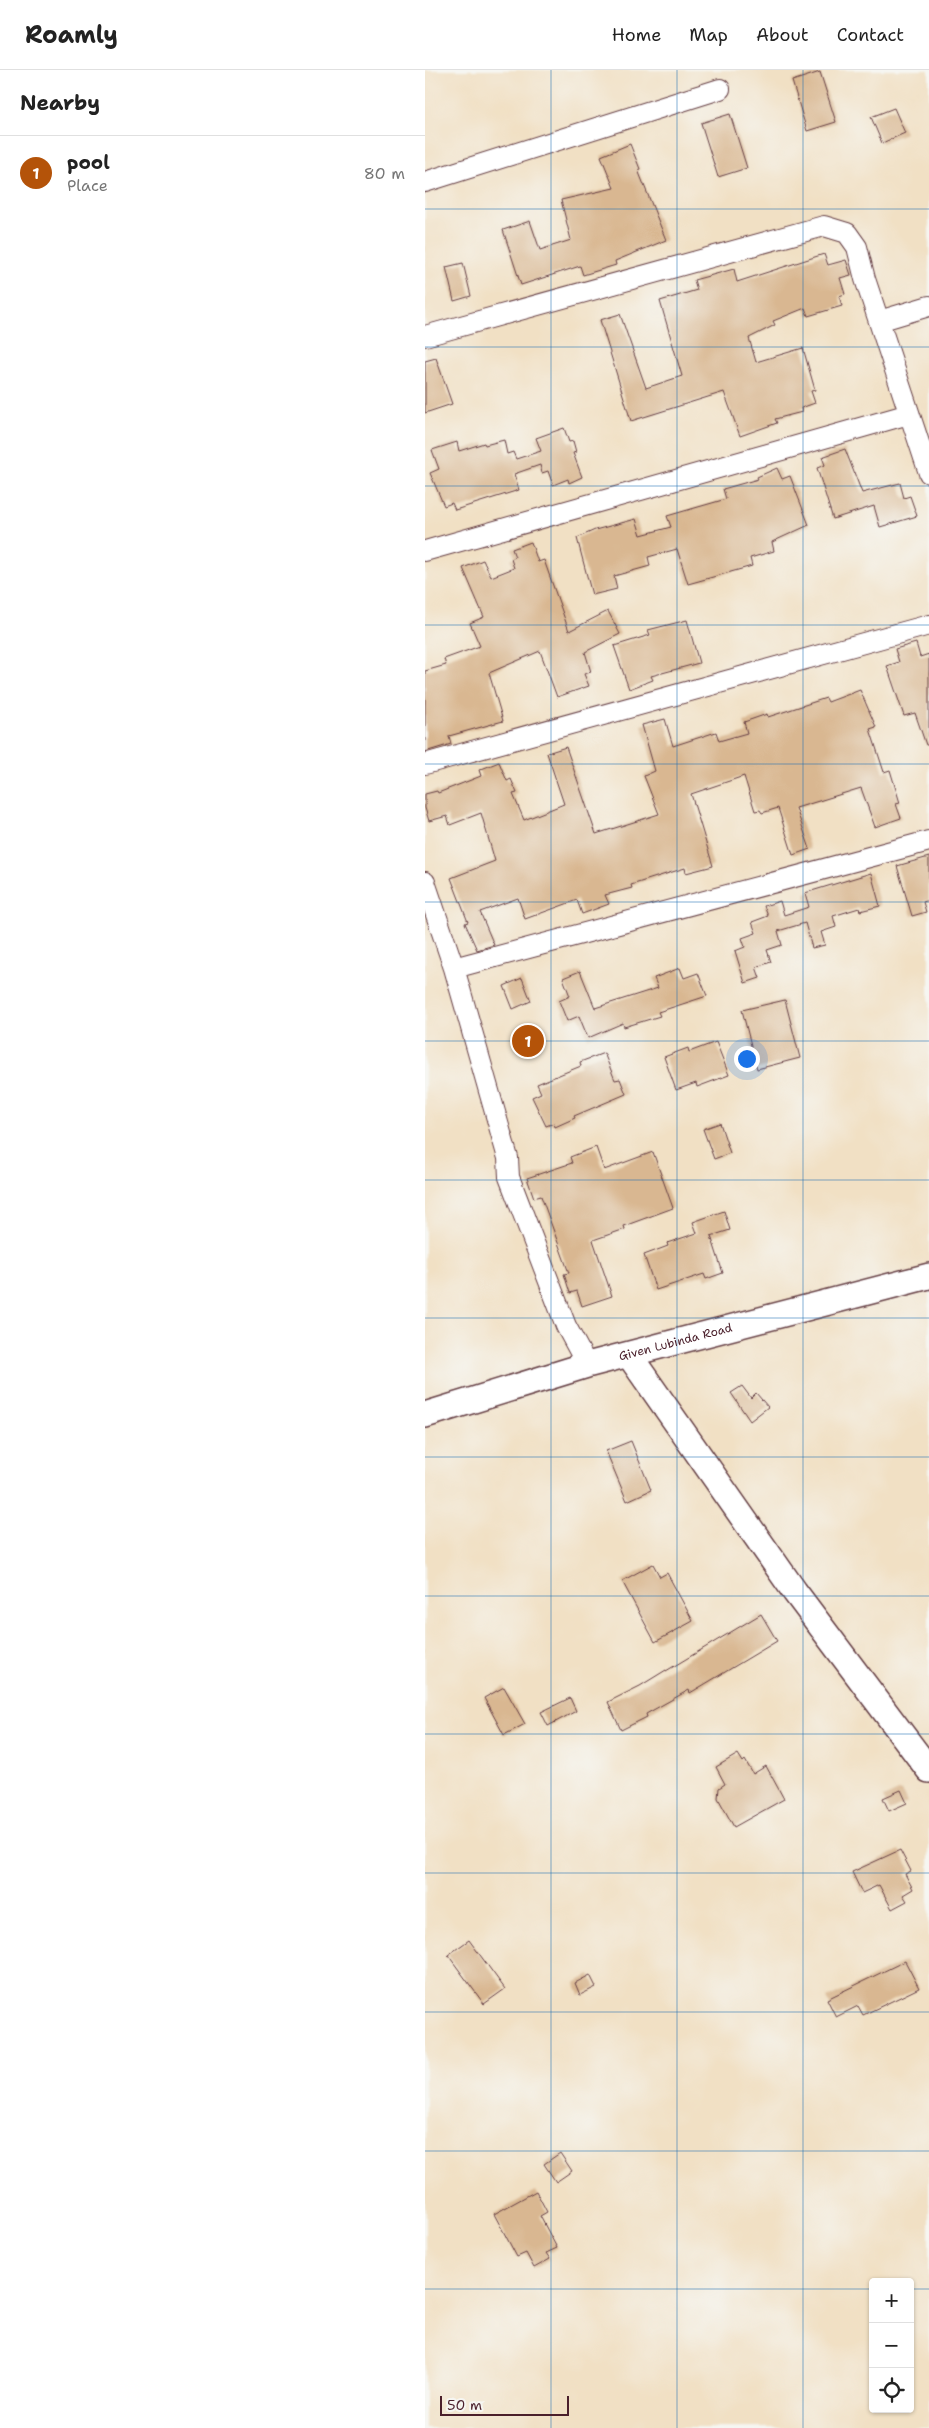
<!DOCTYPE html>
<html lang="en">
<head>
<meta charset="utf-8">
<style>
  :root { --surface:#fff; --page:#f6f6f6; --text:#222; --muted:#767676; --line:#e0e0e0; --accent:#b45309 }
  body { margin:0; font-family:"Shantell Sans",sans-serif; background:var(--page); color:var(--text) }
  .controls { position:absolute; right:15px; bottom:15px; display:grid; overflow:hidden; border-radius:5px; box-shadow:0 1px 4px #0004 }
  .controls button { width:45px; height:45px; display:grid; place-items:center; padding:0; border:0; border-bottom:1px solid var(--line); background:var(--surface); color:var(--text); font:25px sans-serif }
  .scale { position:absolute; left:15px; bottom:12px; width:129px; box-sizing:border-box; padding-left:5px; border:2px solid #4a1f2b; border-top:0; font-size:14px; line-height:18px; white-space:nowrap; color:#4a1f2b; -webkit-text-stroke:4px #f6f6f2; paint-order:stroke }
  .you { position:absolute; left:321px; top:988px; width:18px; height:18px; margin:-12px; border:4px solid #fff; border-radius:50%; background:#1a73e8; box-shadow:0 0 0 8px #1a73e833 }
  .badge { display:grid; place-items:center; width:32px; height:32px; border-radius:50%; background:var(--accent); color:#fff; font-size:16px; font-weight:700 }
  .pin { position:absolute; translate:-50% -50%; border:2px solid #fff; box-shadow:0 1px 5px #0006 }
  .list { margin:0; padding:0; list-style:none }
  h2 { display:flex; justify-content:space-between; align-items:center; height:65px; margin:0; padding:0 20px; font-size:21px }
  h2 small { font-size:16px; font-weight:400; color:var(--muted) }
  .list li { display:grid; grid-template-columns:32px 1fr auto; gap:15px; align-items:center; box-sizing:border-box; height:75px; padding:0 20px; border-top:1px solid var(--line) }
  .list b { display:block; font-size:19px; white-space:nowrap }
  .list p { margin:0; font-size:16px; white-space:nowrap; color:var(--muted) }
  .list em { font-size:16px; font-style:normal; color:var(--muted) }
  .icon { flex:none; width:28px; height:28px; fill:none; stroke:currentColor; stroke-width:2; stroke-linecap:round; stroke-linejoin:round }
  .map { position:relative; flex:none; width:504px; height:2358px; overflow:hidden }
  header { display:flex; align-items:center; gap:30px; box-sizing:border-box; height:70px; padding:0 25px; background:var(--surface); border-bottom:1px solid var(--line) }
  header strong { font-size:24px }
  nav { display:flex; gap:28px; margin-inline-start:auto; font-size:18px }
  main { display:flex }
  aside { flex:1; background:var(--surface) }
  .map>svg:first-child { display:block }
  .building { fill:#d9b791 }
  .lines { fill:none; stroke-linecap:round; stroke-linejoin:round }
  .minor-casing { stroke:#633c42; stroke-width:22 }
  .tertiary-casing { stroke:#633c42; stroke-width:28 }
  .minor { stroke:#fff; stroke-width:20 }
  .tertiary { stroke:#fff; stroke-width:25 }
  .grid { fill:none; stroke:#1f6fb2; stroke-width:1; stroke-opacity:0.55 }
  .labels { text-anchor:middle; stroke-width:4.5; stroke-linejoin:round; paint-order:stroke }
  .street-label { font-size:12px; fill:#4a1f2b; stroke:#f6f6f2 }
</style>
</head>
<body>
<header>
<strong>Roamly</strong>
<nav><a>Home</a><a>Map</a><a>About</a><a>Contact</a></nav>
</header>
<main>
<aside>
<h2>Nearby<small></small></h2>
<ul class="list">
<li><span class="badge">1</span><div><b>pool</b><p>Place</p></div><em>80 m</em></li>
</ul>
</aside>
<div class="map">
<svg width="504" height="2358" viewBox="0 0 504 2358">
  <rect width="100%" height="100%" fill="#f6f6f2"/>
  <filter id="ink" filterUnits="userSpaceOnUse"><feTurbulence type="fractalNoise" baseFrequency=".02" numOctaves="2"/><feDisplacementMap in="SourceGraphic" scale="10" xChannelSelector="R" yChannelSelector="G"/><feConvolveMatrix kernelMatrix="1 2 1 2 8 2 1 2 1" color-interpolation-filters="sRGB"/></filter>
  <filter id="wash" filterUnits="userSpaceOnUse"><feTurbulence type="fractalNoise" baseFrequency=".0096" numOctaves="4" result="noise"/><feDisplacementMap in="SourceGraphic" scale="20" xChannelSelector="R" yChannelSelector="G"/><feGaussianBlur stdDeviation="1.12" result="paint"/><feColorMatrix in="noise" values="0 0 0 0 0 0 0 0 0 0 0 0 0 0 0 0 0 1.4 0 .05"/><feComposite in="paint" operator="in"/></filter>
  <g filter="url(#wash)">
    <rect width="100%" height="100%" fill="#f1e0c4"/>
    <g id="blocks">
      <path class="building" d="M395,2L411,52L382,61L367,11Z
        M469,38L480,63L457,73L446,47Z
        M305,44L322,98L293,107L276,53Z
        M205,74L215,99L213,100L241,170L190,191L191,195L158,205L155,196L96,215L78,160L105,151L115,180L146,170L136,130L189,118L176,86Z
        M399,184L403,195L421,190L426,205L415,208L420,224L414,226L417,236L383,246L380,238L348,251L350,255L324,268L331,292L378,278L390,320L386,321L390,333L376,338L377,342L350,349L352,353L315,366L299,322L206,351L175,250L195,244L221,318L257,306L235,231L272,220L269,210L309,199L312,212Z
        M38,193L46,226L29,231L21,197Z
        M11,288L27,334L0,343V291Z
        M139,358L144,372L148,371L151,382L148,383L157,407L144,413L143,409L128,415L123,401L117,403L115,395L89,404L94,420L30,440L27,433L19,436L5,403L14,399L7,380L32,372L34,381L59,373L60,375L79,370L82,384L88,382L91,389L116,381L111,368Z
        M420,379L437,423L475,413L479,428L485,426L492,446L455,457L449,436L408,449L392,398L400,395L397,387Z
        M352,398L357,409L365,406L384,455L347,472L349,481L325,488L327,496L263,514L252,479L223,487L225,496L189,506L192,519L167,525L152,468L170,460L211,449L216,465L246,457L242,446L301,429L298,419L333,409L332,407Z
        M106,472L113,492L119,490L144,561L183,541L195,564L160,582L166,602L159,604L164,616L132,627L115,581L64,603L78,651L24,666L26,674L0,682V601L21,595L19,589L55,576L45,553L59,547L38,498L58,490L66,507L89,498L86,489L90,487L87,479Z
        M262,550L274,593L226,606L228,610L204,619L189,576L225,565L223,560Z
        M491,573L495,587L504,584V675H501L490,643L479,646L462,596L474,592L470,579Z
        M435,620L451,657L445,659L459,702L465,700L475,733L471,734L476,748L450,757L436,718L371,738L385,779L368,785L353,738L337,743L335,740L330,741L319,706L266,724L288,796L261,803L260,798L206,815L207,818L180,825L184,834L157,844L152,830L100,849L93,828L55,842L69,875L52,880L40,853L43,852L26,808L70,791L56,743L25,755L22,746L4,751L0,738V724L12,721L13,723L56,706L54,700L74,692L82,711L86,709L92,723L88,724L99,750L139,734L122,683L141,677L171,764L234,744L219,706L230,701L217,655L240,649L248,676L291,662L294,671L322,663L319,652L342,644L343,647L401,628L403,632Z
        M504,787V830L498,832L501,842L487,846L472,796Z
        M446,803L455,836L435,841L434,838L408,846L411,857L396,862L400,875L387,878L380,853L353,861L357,875L342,880L346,892L331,897L335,908L320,913L310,881L320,877L317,868L331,863L327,852L343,846L339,836L355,831L359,845L384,837L380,823Z
        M255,898L259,908L273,903L282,926L233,942L235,946L199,957L198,953L163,968L154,946L142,951L134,931L145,926L138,908L155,901L170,938L233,918L229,908Z
        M97,908L106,931L88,939L79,916Z
        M360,930L375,988L332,999L317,940Z
        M291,972L304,1005L272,1017L271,1013L251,1020L239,987L263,978L264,982Z
        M179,983L190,1010L195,1009L201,1024L149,1046L150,1048L130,1057L129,1053L121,1056L107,1027L116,1023L112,1014L156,996L155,992Z
        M295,1053L305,1083L289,1089L278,1059Z
        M171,1077L179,1100L228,1082L248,1138L199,1156L200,1159L168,1170L187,1226L157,1236L152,1221L145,1223L139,1204L144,1203L116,1126L109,1128L102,1108L147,1093L145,1087Z
        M299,1141L305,1160L286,1166L298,1203L281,1209L279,1204L231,1220L219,1185L243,1176L242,1173L272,1163L268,1152Z
        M317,1316L326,1328L331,1323L343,1337L325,1351L306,1323Z
        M206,1371L226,1420L202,1431L181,1381Z
        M228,1494L235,1507L242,1503L268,1551L230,1572L197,1511Z
        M336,1544L352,1571L265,1623L264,1620L221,1644L222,1647L196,1660L183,1632L215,1616L241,1600V1601Z
        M79,1617L100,1654L79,1665L59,1628Z
        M145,1628L151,1641L123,1656L116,1642Z
        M313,1684L318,1692L320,1690L328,1704L341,1696L359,1729L309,1757L293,1728L294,1718L300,1714L291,1697Z
        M476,1720L482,1733L464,1741L458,1728Z
        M475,1780L486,1801L480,1804L488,1819L478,1825L482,1831L467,1839L454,1815L437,1823L427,1802Z
        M44,1870L80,1919L59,1934L23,1885Z
        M480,1891L494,1918L438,1945L433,1936L411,1947L402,1929Z
        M165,1905L171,1917L155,1925L150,1913Z
        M135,2083L147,2101L131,2112L119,2094Z
        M111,2121L122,2142L115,2146L132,2178L121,2183L125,2189L109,2198L101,2183L92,2187L69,2144Z"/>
    </g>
  </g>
  <g filter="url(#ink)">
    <use href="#blocks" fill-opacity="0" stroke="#633c42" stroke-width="1"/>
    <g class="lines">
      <g class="minor-casing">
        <path id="minor" d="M0,112L295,19
          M454,251L504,236
          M0,266L399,156L422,163L432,177L440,209L504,403
          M0,481L484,344
          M0,694L504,555
          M0,812L29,898L83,1088L84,1107L141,1256L162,1295
          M29,898L504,771"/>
      </g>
      <g class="tertiary-casing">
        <g id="tertiary">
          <path d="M204,1285L370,1522L504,1700"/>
          <path id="s1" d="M0,1345L162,1295L504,1206"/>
        </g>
      </g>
      <use href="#minor" class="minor"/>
      <use href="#tertiary" class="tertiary"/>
    </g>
  </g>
  <path class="grid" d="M126,0V2358M252,0V2358M378,0V2358M0,139H504M0,277H504M0,416H504M0,555H504M0,694H504M0,832H504M0,971H504M0,1110H504M0,1248H504M0,1387H504M0,1526H504M0,1664H504M0,1803H504M0,1942H504M0,2081H504M0,2219H448M485,2219H504"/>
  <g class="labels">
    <g class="street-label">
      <text dy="4" stroke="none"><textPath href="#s1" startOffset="261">Given Lubinda Road</textPath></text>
    </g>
  </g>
</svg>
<div class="controls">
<button>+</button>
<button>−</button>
<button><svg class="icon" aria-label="locate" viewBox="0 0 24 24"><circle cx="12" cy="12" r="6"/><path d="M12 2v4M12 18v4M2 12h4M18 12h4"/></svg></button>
</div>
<div class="scale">50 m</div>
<div class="you"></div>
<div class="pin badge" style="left:103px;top:971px">1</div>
</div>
</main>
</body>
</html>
